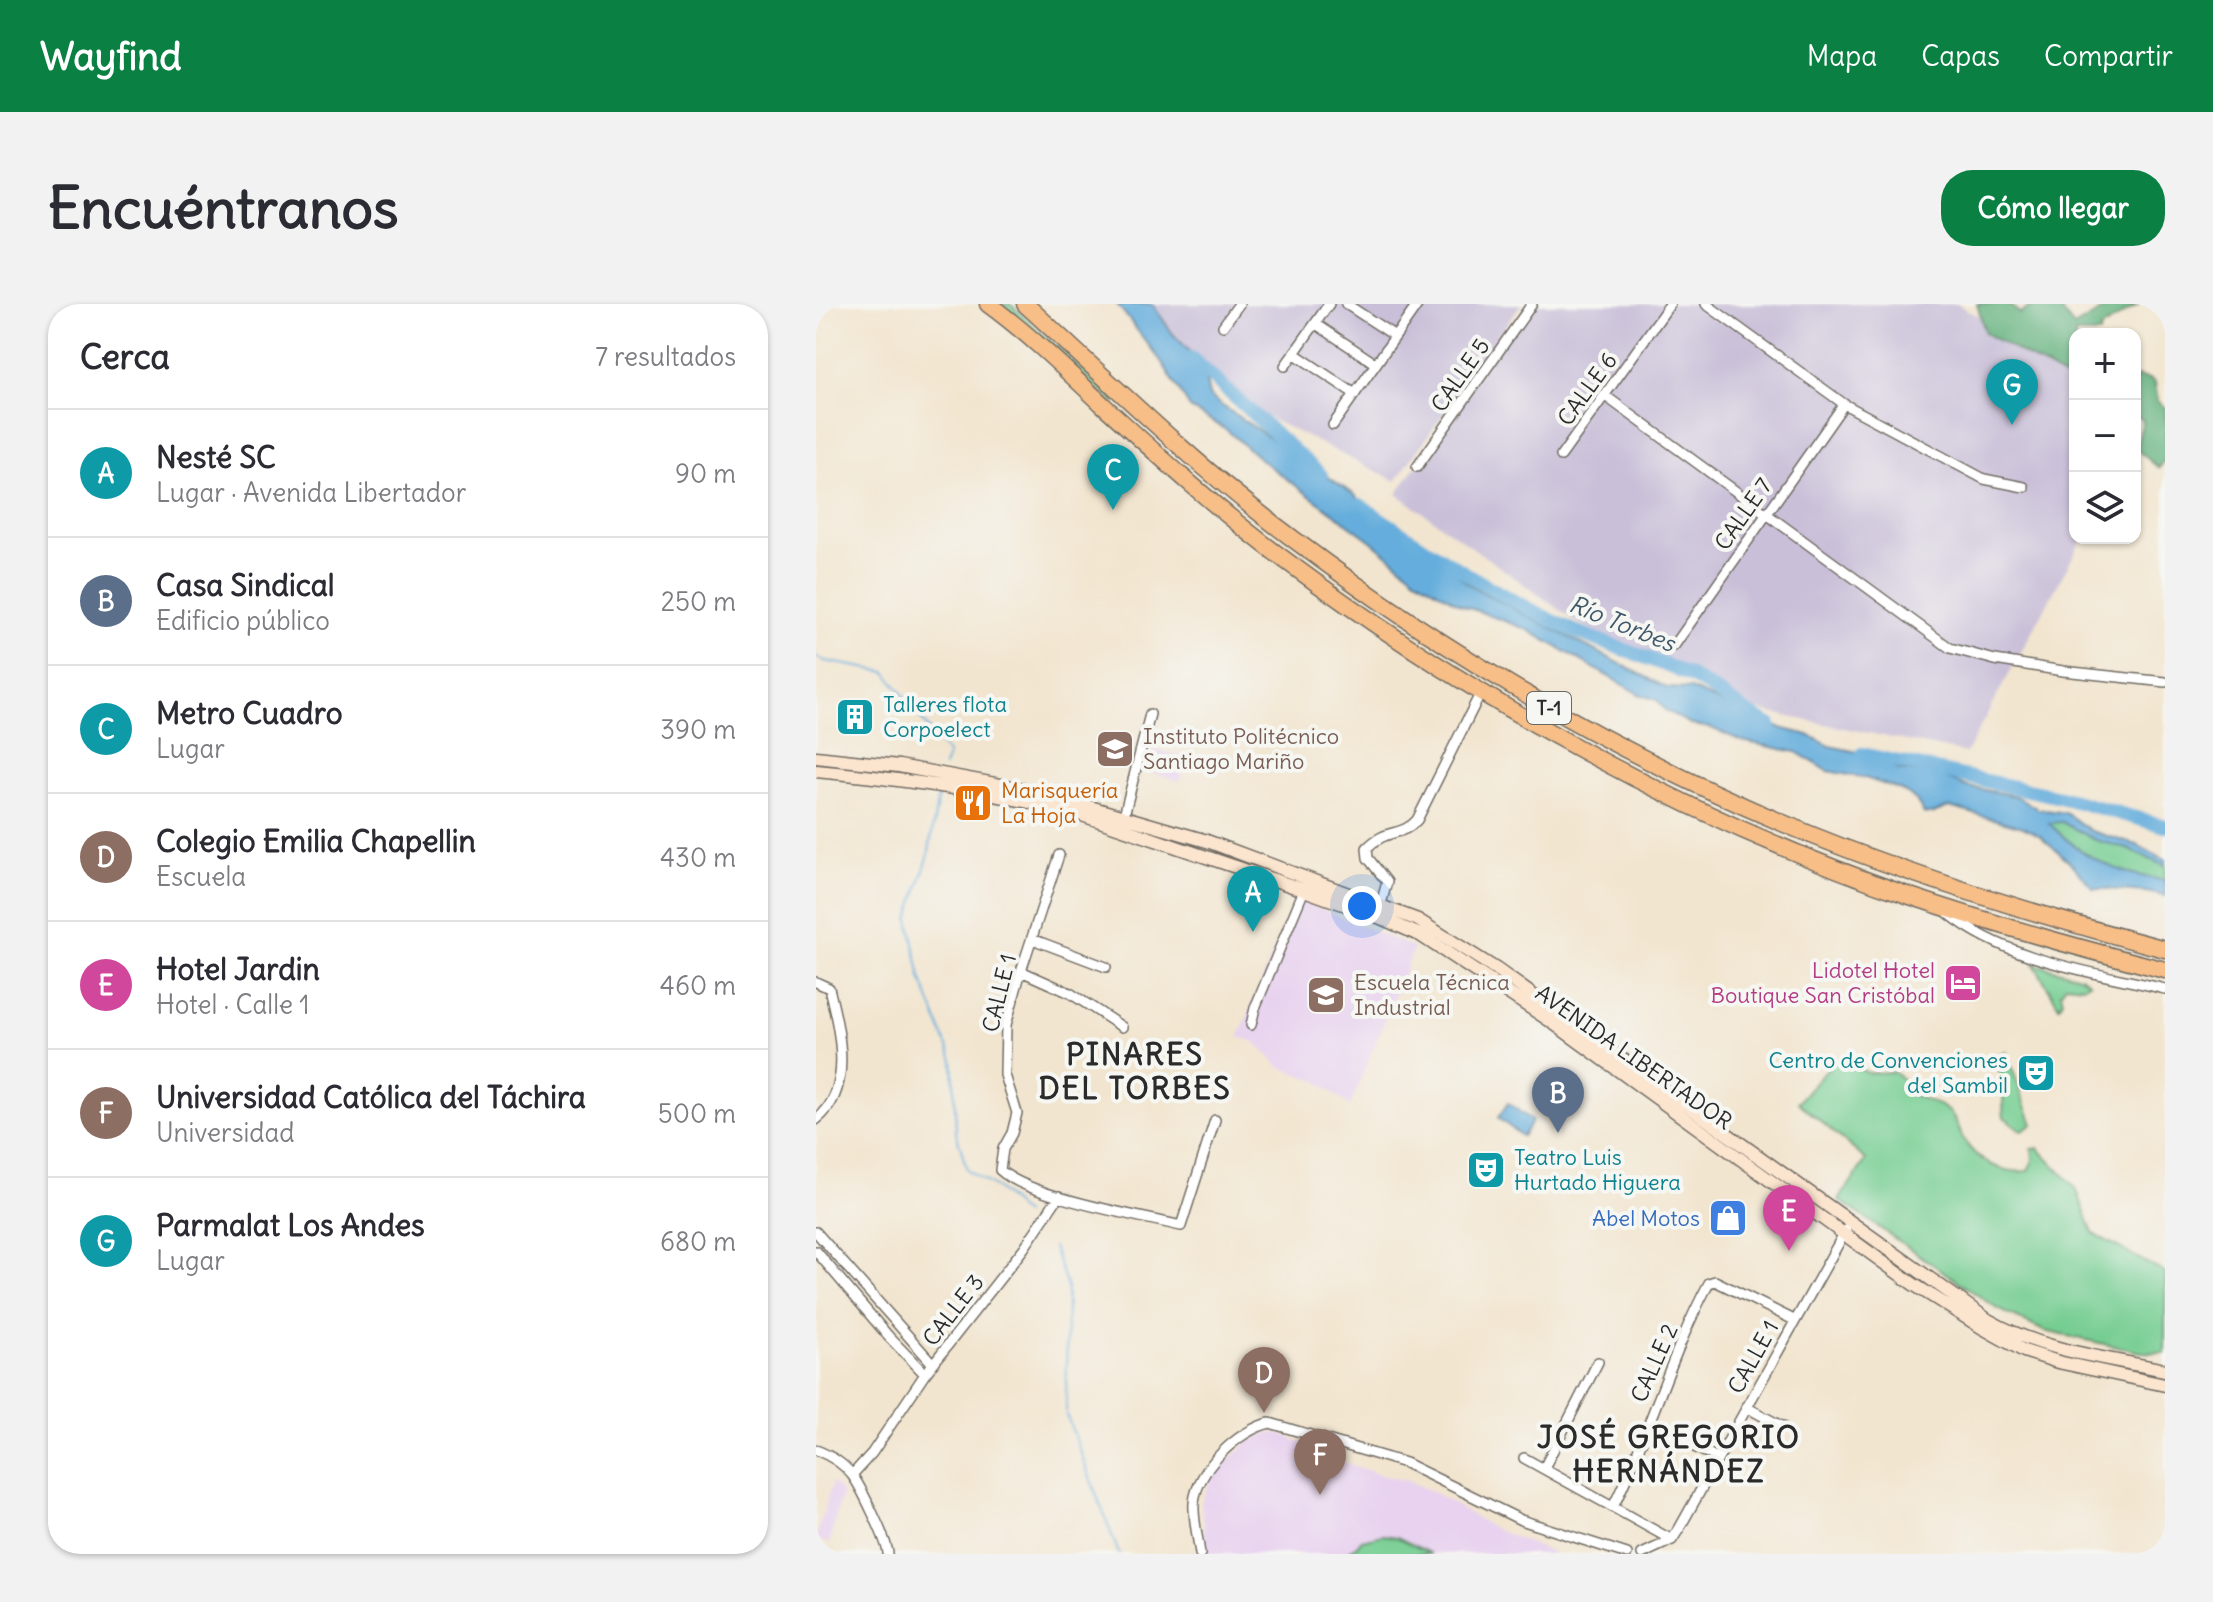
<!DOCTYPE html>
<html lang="es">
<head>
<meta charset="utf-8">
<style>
  :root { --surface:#fff; --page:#f2f2f3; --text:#2b2b33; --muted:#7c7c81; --line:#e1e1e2; --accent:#0b8043 }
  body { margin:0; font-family:Delius,sans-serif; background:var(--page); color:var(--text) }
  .controls { position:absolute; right:24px; top:24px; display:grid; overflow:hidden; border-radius:16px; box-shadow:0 2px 6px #0004 }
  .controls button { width:72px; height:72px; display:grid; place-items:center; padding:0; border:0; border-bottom:2px solid var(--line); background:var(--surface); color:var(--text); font:40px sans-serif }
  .you { position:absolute; left:546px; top:602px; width:28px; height:28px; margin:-20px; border:6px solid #fff; border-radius:50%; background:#1a73e8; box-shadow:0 0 0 12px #1a73e833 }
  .badge { display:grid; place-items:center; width:52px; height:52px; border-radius:50%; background:var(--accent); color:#fff; font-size:26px; font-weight:700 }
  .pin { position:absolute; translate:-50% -66px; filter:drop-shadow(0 2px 4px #0008) }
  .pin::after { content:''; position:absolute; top:42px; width:28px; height:24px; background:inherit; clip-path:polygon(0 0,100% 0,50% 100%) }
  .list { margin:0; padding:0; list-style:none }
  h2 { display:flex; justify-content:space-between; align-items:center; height:104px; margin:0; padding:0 32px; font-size:34px }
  h2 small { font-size:26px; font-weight:400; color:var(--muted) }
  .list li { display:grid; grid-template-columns:52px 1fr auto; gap:24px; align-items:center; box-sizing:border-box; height:128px; padding:0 32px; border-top:2px solid var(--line) }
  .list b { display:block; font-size:30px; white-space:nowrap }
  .list p { margin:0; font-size:26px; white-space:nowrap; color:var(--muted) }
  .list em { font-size:26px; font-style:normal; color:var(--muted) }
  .icon { flex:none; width:44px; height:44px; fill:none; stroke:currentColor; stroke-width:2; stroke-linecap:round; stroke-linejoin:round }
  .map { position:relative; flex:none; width:1349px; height:1250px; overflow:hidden; border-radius:32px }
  header { display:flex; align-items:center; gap:48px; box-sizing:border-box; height:112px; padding:0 40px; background:var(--accent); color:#fff }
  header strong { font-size:38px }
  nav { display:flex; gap:44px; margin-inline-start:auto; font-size:28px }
  .intro { display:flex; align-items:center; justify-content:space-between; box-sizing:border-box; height:192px; padding:0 48px }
  h1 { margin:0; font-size:56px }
  .button { padding:20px 36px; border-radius:32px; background:var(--accent); color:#fff; font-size:28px; font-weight:700 }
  main { display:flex; gap:48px; padding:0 48px }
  aside { flex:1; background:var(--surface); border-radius:32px; box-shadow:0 2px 6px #0004 }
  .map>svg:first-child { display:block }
  .built { fill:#e8d2ef }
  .industrial { fill:#c9bfd8 }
  .green { fill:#76cd92; stroke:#507c5e; stroke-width:2 }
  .forest { fill:#60b07c; stroke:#466e54; stroke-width:2 }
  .water { fill:#65addc; stroke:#486c84; stroke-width:2 }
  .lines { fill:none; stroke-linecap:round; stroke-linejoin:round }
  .stream { stroke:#65addc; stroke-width:2 }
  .river { stroke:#65addc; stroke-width:14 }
  .minor-casing { stroke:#716c64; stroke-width:12 }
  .secondary-casing { stroke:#716c64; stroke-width:15 }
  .motorway-casing { stroke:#716c64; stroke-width:19 }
  .minor { stroke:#fff; stroke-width:9 }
  .secondary { stroke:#fce5cf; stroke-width:12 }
  .motorway { stroke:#f7be87; stroke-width:16 }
  .labels { text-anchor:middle; stroke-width:8; stroke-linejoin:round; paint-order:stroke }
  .shield { fill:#f6f6f2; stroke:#686867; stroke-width:2 }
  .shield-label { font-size:20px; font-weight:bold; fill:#2b2b2b }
  .street-label { font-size:22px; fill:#2b2b2b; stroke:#f6f6f2 }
  .culture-label { font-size:22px; fill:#0d838f; stroke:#f6f6f2; text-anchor:start }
  .education-label { font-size:22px; fill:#785e54; stroke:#f6f6f2; text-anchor:start }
  .food-label { font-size:22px; fill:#c56008; stroke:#f6f6f2; text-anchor:start }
  .hotel-label { font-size:22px; fill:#b23c85; stroke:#f6f6f2; text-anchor:end }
  .shop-label { font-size:22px; fill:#366cbe; stroke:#f6f6f2; text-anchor:end }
  .water-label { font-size:24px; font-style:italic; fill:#3f5869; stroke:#f6f6f2 }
  .district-label { font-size:30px; font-weight:bold; letter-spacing:2px; fill:#2b2b2b; stroke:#f6f6f2 }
</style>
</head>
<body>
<header>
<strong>Wayfind</strong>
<nav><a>Mapa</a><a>Capas</a><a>Compartir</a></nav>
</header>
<div class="intro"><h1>Encuéntranos</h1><a class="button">Cómo llegar</a></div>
<main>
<aside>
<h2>Cerca<small>7 resultados</small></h2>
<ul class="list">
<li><span class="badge" style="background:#0f9aa8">A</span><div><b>Nesté SC</b><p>Lugar · Avenida Libertador</p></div><em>90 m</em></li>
<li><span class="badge" style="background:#5c6f8a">B</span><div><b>Casa Sindical</b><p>Edificio público</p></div><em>250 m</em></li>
<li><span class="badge" style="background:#0f9aa8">C</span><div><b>Metro Cuadro</b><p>Lugar</p></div><em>390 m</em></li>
<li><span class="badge" style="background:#8d6e63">D</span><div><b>Colegio Emilia Chapellin</b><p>Escuela</p></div><em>430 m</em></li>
<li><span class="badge" style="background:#d1479c">E</span><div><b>Hotel Jardin</b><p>Hotel · Calle 1</p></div><em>460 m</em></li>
<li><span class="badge" style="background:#8d6e63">F</span><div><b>Universidad Católica del Táchira</b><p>Universidad</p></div><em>500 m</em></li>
<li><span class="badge" style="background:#0f9aa8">G</span><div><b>Parmalat Los Andes</b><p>Lugar</p></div><em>680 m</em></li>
</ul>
</aside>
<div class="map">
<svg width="1349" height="1250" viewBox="0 0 1349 1250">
  <rect width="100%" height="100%" fill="#f6f6f2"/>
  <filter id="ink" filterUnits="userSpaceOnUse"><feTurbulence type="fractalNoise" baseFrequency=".0125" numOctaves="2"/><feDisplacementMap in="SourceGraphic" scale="16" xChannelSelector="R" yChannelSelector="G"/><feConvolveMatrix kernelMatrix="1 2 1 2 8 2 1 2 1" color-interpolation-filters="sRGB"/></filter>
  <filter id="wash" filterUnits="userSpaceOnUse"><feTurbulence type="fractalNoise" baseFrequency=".006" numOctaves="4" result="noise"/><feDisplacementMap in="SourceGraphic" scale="32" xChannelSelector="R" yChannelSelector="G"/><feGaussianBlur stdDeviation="1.8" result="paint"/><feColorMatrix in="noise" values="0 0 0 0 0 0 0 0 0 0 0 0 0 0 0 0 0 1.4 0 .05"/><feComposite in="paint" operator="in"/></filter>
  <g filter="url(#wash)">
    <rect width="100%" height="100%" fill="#f2e5cf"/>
    <path class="built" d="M336,445L370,453L364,477L329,467Z
      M479,594L598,644L534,802L503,778L464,763L439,738L423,733Z
      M453,1129H465L522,1156L568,1172L590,1176L617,1188L681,1226L740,1250H391L385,1198L396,1172L433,1137Z
      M16,1178L26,1189L13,1240L0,1234Z"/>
    <path class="industrial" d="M335,0H705L580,177L410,93L370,50Z
      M710,0H1141L1259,66V234H1267L1150,449L926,403L823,354L761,318L581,190Z"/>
    <path class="green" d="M185,0H194L301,96L298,99Z
      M1238,517L1246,518L1280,536L1312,545L1349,562V576C1296,569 1271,555 1232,519Z
      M1218,660L1264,672L1273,678L1267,682L1250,680L1245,688L1247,696L1243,702Z
      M1190,748L1217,820L1206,827L1188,813C1185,792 1192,773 1176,755Z
      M1021,754L1052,769L1077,768L1089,777L1095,790C1108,796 1127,800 1136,811C1141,817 1143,827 1147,834C1159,857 1187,870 1212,867L1217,856L1216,845L1222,844L1260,884L1277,929L1349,969V1049L1325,1048L1228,1027L1182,1005L1023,896L1050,856L982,798Z
      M567,1231L581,1233L615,1250H531L546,1236Z"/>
    <path class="forest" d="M1161,0H1194L1204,10L1218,0H1247V9L1258,23L1296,0H1323L1285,25L1284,30H1259V79L1169,29Z
      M1319,72L1333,75L1339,79L1342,97L1349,104V156L1343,164L1320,145L1327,116L1319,111Z"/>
    <path class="water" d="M301,0H336L357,30L387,61L393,91L402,99L539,191L576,227L620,252L651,279L666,288L851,384L875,385L957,422L992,431L1014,442L1055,451L1083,466L1119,470L1152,483L1200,492L1222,505L1250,509L1275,527L1321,541L1349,556V562L1312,545L1280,536L1246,518L1233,519C1265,553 1302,571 1349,576V592L1330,588L1277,584L1252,556L1223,531L1207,523L1133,503L1115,510H1108L1100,496L1085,486L1049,474L1012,467L980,448L926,437L895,424L876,421L849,406L841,396L823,390L710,325L643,300L600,274L554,236L445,156L412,127L374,104L345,57Z
      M692,799L716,817L706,832L682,814Z"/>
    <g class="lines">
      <path class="stream" d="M0,353L9,357L70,368L132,451L128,463
        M123,487L112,553L93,615L105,674L137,756L140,828L151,866L181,885L209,911
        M237,943L251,983L250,1110L303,1250"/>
      <path class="river" d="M375,54L505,171
        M544,201C606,243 671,285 739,318C781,339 827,350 870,370C900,384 924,407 954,421
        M1046,450L1244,493L1349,522"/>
    </g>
  </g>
  <g filter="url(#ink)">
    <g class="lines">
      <g class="minor-casing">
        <path id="minor" d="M530,0L579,32
          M890,0L1028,100L1168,175L1208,183
          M500,20L560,60
          M407,22L423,0
          M479,50L539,90
          M469,62L513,0
          M788,91L1134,344L1179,356L1247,367L1349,378
          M517,121L602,0
          M745,152L854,0
          M601,163L716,0
          M858,342L1028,100
          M306,519L334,410
          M243,551L205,667L190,721L189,771L201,809L196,829L187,845L184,866C213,893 323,912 365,922L399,816
          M565,600L571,578L552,554L551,544C570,524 586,533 601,516L665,388
          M1132,609C1191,657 1277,668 1349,685
          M216,635L290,663
          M205,667L254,689L306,723
          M0,678L13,684C23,725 39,786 0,816
          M435,721L439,704L488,586
          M0,928L117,1060
          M0,947L73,1033L109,1070
          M930,1103L967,1123
          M831,1121L902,1154
          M0,1146C13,1151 27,1159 36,1171C44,1181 72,1238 72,1250
          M708,1154L856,1236
          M728,1164L782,1058
          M36,1171L56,1149L109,1070L208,944L243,892
          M797,1203C833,1131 854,1051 893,979L899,977L978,1016
          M384,1250C382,1234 377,1215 378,1199C380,1166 424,1125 454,1119L589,1159L705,1216L811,1250
          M826,1250L856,1236L863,1225L1030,926"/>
      </g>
      <g class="secondary-casing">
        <path id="secondary" d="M0,453L83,462L222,488L391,537L602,616L680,665L1172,1016C1226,1047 1289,1054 1349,1066
          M0,467C86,475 173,487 257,508L488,586L558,611L604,631L733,716L1097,980L1165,1023L1208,1047L1242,1058L1349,1081"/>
      </g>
      <g class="motorway-casing">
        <path id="motorway" d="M172,0C213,30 249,65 286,100C345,154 405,209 469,256C656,395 871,515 1091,591C1176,620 1262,644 1349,666
          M209,0C297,81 384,166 480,237C631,350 795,447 969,520C1092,572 1220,611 1349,645"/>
      </g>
      <use href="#minor" class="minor"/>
      <use href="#secondary" class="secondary"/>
      <use href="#motorway" class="motorway"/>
    </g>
  </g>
  <defs>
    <g id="building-square" transform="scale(2)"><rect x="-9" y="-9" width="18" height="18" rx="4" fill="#0f9aa8" stroke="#f6f6f2"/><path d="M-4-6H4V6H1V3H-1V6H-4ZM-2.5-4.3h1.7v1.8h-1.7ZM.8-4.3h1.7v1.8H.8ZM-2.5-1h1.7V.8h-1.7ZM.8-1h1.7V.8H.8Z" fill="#fff"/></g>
    <g id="university-square" transform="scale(2)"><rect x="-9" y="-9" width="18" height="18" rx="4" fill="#8d6e63" stroke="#f6f6f2"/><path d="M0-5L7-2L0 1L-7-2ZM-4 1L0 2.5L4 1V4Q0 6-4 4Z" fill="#fff"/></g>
    <g id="restaurant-square" transform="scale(2)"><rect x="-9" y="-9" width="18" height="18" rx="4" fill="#e8710a" stroke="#f6f6f2"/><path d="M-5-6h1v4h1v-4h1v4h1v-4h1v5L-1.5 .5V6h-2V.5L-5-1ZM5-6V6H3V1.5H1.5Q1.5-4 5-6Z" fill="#fff"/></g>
    <g id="hotel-square" transform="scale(2)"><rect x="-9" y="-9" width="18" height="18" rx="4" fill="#d1479c" stroke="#f6f6f2"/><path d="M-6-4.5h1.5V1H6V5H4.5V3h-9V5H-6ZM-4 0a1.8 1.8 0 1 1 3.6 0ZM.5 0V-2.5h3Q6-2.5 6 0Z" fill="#fff"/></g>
    <g id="theatre-square" transform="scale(2)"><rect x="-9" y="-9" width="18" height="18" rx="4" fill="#0f9aa8" stroke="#f6f6f2"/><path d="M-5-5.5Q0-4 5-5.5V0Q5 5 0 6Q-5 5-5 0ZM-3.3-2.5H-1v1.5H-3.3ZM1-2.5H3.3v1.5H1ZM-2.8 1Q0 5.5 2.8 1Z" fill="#fff"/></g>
    <g id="shop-square" transform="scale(2)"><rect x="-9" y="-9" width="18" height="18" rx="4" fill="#3f7fe0" stroke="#f6f6f2"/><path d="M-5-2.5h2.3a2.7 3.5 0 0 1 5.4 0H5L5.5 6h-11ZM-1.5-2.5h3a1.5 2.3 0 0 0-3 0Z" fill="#fff"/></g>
  </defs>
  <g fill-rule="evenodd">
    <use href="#building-square" x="39" y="413"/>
    <use href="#university-square" x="299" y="445"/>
    <use href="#restaurant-square" x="157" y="499"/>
    <use href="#hotel-square" x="1147" y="679"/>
    <use href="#university-square" x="510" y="691"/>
    <use href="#theatre-square" x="1220" y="769"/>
    <use href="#theatre-square" x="670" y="866"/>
    <use href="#shop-square" x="912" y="914"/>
  </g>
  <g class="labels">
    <rect class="shield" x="711" y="388" width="44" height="32" rx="6"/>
    <g class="shield-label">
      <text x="733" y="411">T-1</text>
    </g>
    <g class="street-label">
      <text transform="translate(644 71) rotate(-55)" y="8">CALLE 5</text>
      <text transform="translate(771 85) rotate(-54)" y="8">CALLE 6</text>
      <text transform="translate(927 210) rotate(-55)" y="8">CALLE 7</text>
      <text transform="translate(183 689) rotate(-76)" y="8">CALLE 1</text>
      <text transform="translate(818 753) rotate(35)" y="8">AVENIDA LIBERTADOR</text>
      <text transform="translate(137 1006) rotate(-52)" y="8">CALLE 3</text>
      <text transform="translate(937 1053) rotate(-61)" y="8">CALLE 1</text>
      <text transform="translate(838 1059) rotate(-66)" y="8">CALLE 2</text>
    </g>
    <g class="culture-label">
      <text x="67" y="408">Talleres flota<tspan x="67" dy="25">Corpoelect</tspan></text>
      <text x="1192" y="764" text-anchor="end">Centro de Convenciones<tspan x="1192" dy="25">del Sambil</tspan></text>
      <text x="698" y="861">Teatro Luis<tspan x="698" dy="25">Hurtado Higuera</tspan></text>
    </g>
    <g class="education-label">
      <text x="327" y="440">Instituto Politécnico<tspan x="327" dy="25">Santiago Mariño</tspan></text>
      <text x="538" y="686">Escuela Técnica<tspan x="538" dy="25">Industrial</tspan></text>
    </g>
    <g class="food-label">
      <text x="185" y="494">Marisquería<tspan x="185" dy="25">La Hoja</tspan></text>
    </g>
    <g class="hotel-label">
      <text x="1119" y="674">Lidotel Hotel<tspan x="1119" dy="25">Boutique San Cristóbal</tspan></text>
    </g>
    <g class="shop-label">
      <text x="884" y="922">Abel Motos</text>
    </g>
    <g class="water-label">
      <text transform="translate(806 320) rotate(22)" y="8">Río Torbes</text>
    </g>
    <g class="district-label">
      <text x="319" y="761">PINARES<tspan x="319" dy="34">DEL TORBES</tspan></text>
      <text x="853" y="1144">JOSÉ GREGORIO<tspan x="853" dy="34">HERNÁNDEZ</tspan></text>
    </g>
  </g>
</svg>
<div class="controls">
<button>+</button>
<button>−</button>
<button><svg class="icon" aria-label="layers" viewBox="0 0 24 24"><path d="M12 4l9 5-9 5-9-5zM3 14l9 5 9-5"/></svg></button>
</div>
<div class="you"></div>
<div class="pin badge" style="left:437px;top:628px;background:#0f9aa8">A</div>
<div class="pin badge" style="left:742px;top:829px;background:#5c6f8a">B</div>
<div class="pin badge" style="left:297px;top:206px;background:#0f9aa8">C</div>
<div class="pin badge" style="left:448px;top:1109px;background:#8d6e63">D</div>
<div class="pin badge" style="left:973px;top:947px;background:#d1479c">E</div>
<div class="pin badge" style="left:504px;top:1191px;background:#8d6e63">F</div>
<div class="pin badge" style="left:1196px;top:121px;background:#0f9aa8">G</div>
</div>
</main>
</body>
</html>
